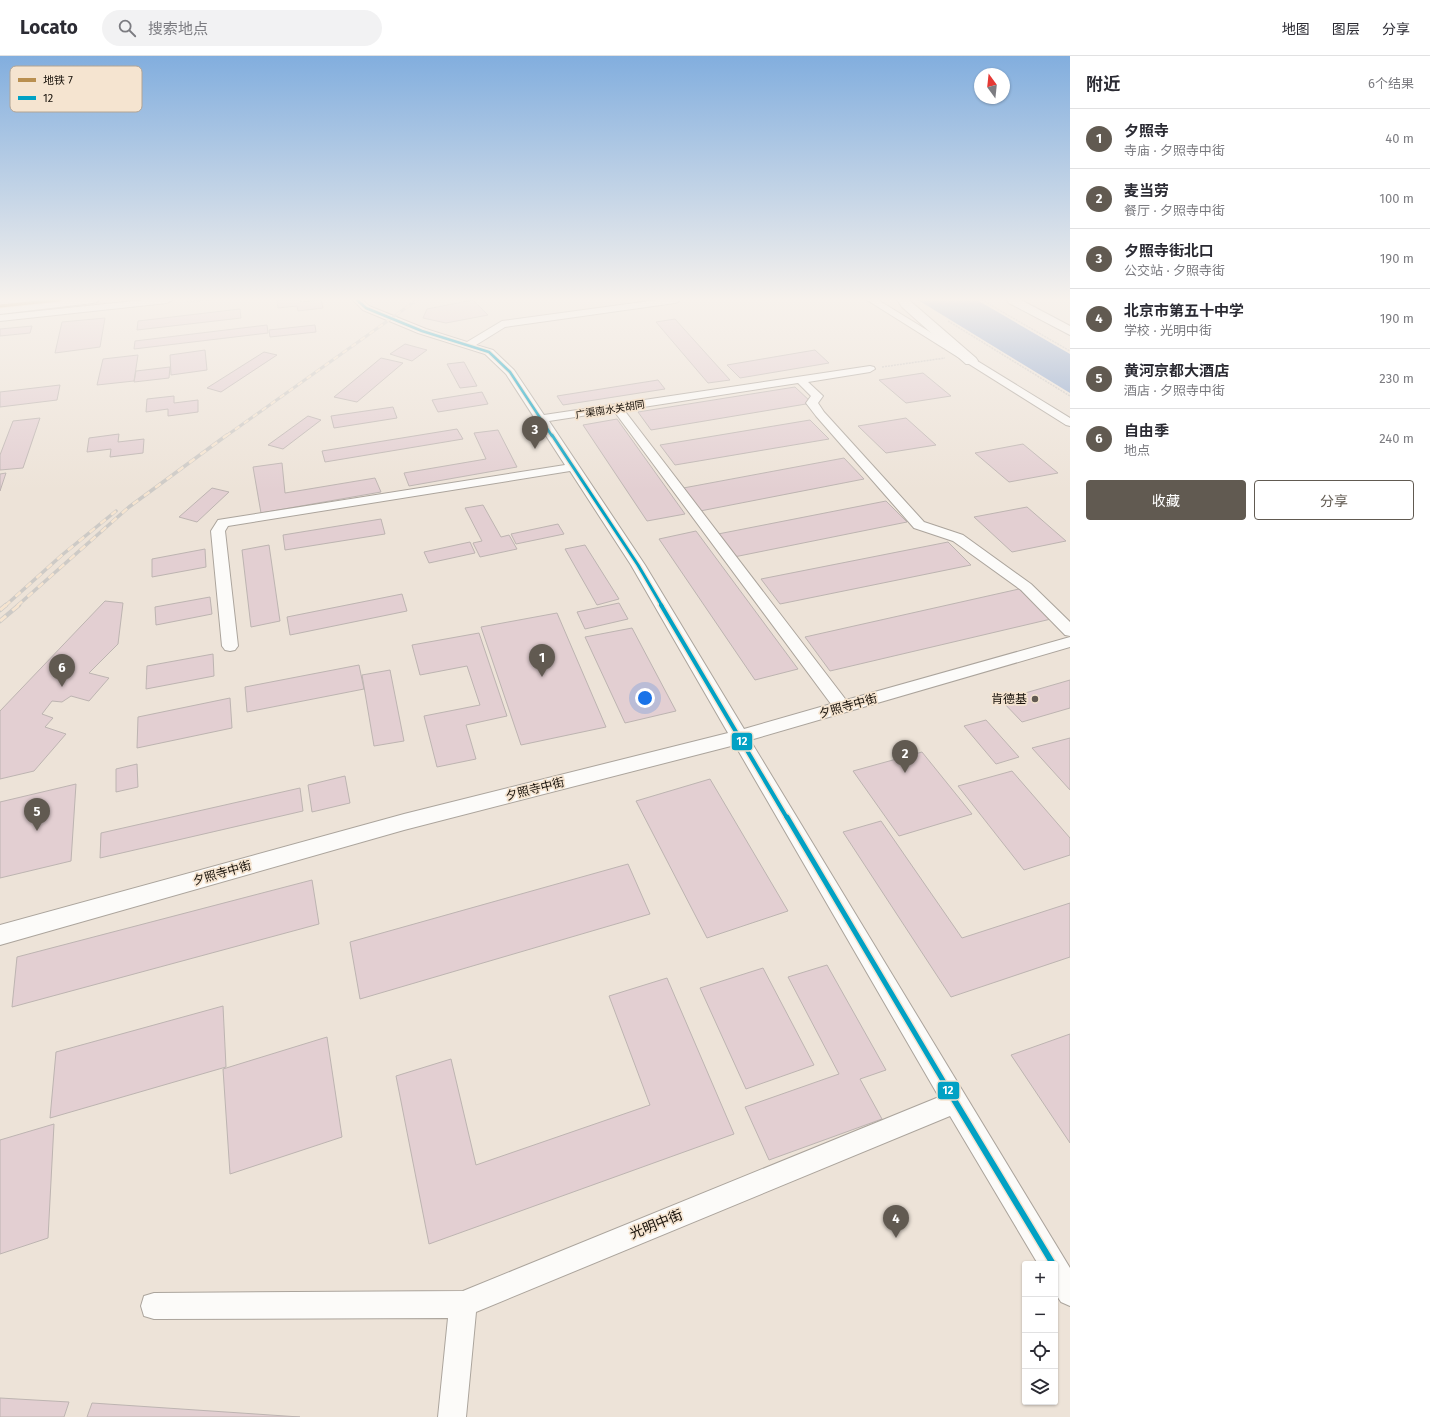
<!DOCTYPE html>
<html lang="zh">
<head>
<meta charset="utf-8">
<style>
  :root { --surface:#fff; --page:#f2f2f3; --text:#2b2b33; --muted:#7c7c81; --line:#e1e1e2; --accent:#615a51 }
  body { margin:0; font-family:"Fira Sans","Noto Sans SC",sans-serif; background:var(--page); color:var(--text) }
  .controls { position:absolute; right:12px; bottom:12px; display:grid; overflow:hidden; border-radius:4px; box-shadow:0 1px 3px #0004 }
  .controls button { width:36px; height:36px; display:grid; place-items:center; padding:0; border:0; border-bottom:1px solid var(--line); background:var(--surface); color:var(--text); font:20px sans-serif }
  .compass { position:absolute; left:974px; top:12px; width:36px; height:36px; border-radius:50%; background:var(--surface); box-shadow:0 1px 3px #0004; rotate:345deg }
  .you { position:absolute; left:645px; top:642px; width:14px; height:14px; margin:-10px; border:3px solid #fff; border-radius:50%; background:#1a73e8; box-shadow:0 0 0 6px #1a73e833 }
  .badge { display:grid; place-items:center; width:26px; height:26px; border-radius:50%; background:var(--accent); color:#fff; font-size:13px; font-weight:700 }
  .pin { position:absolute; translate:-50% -33px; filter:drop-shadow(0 1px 2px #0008) }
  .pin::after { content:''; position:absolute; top:21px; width:14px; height:12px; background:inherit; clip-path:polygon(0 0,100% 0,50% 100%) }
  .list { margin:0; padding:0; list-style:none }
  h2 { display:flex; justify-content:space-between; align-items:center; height:52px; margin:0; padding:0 16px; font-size:17px }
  h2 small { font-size:13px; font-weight:400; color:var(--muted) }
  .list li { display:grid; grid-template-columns:26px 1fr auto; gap:12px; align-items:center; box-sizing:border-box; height:60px; padding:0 16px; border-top:1px solid var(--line) }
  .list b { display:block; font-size:15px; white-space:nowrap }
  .list p { margin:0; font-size:13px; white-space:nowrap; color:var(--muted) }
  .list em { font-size:13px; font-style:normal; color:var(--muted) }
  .actions { display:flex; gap:8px; padding:12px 16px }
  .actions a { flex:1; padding:9px 0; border:1px solid var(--accent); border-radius:4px; text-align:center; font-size:14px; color:var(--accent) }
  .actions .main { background:var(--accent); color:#fff }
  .icon { flex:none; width:22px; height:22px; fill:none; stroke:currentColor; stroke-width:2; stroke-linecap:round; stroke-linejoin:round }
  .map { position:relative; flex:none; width:1070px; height:1361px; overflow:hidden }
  header { display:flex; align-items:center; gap:24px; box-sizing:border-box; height:56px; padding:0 20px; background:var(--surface); border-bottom:1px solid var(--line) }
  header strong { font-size:19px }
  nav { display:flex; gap:22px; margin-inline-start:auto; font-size:14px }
  .search { width:280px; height:36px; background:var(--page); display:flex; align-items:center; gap:10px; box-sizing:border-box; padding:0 14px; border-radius:22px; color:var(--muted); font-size:15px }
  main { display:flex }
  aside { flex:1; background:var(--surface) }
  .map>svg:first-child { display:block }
  .water { fill:#8aa5ce }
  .building { fill:#e3cfd2; stroke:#bdb4b1 }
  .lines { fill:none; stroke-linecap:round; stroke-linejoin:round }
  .minor-casing { stroke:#aba49c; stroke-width:2 }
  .major-casing { stroke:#aba49c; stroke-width:2 }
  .highway-casing { stroke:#aba49c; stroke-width:2 }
  .path { stroke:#cbc7c4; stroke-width:1.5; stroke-dasharray:2 1; stroke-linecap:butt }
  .minor { fill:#fcfbf9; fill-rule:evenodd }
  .major { fill:#fcfbf9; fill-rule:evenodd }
  .highway { fill:#fcfbf9; fill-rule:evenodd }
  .rail-far2-casing { stroke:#cdcac6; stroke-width:3 }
  .rail-far1-casing { stroke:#cdcac6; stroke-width:3.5 }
  .rail-casing { stroke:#cdcac6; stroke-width:4.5 }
  .rail-far2 { stroke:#f5e4d0; stroke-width:2; stroke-dasharray:5.5; stroke-linecap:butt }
  .rail-far1 { stroke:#f5e4d0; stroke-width:2.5; stroke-dasharray:7; stroke-linecap:butt }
  .rail { stroke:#f5e4d0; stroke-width:3; stroke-dasharray:8; stroke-linecap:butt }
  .bus-1-far4-casing { stroke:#f5e4d0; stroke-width:4.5 }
  .bus-1-far3-casing { stroke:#f5e4d0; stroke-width:5.5 }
  .bus-1-far2-casing { stroke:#f5e4d0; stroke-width:7 }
  .bus-1-far1-casing { stroke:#f5e4d0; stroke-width:8 }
  .bus-1-casing { stroke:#f5e4d0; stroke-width:9 }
  .bus-1-far4 { stroke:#01a1c4; stroke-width:2.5 }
  .bus-1-far3 { stroke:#01a1c4; stroke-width:3 }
  .bus-1-far2 { stroke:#01a1c4; stroke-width:4 }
  .bus-1-far1 { stroke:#01a1c4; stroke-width:5 }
  .bus-1 { stroke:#01a1c4; stroke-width:6 }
  .metro-1-casing { stroke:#f5e4d0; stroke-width:5 }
  .metro-1 { stroke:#b98f50; stroke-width:3 }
  .poi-dot { fill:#615a51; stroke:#f5e4d0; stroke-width:1.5 }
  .labels { text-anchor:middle; stroke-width:3.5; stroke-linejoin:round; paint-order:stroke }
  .far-street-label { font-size:10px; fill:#161009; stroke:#f5e4d0 }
  .poi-label { font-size:12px; fill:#161009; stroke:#f5e4d0; text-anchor:end }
  .street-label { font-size:12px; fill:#161009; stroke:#f5e4d0 }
  .near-street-label { font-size:14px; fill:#161009; stroke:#f5e4d0 }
  .key { fill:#f5e4d0; stroke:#b2a494; stroke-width:1 }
  .key-label { font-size:11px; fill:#161009 }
  .line-badge { stroke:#f5e4d0; stroke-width:1.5 }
  .badge-label { font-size:11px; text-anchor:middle; font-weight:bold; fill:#fff }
</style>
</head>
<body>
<header>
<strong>Locato</strong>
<div class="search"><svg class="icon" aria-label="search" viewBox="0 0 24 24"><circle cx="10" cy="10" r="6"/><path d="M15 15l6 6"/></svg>搜索地点</div>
<nav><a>地图</a><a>图层</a><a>分享</a></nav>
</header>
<main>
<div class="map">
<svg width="1070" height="1361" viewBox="0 0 1070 1361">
  <rect width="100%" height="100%" fill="#ede3d8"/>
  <path class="water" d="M918,244H977L1070,298V337Z"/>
  <path class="building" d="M277,244H300L301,246L321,244L323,252L298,255L297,250L278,252Z
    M473,244L488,259L446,267L423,262L427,253Z
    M240,253L241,262L137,274L138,265Z
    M105,262L100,291L55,297L62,266Z
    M675,263L730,324L708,327L656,266Z
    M267,269L268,277L134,293L135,285Z
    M315,269L316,276L270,281L269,274Z
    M32,270L30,277L0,280V273Z
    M405,288L427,294L412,305L390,298Z
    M205,294L207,314L171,319L170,299Z
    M815,294L829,307L740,322L727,309Z
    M264,296L277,299L221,336L207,332Z
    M138,299L134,325L97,329L103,303Z
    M381,302L403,307L357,346L334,341Z
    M464,306L477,330L460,332L447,308Z
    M170,311L169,322L134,326L136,315Z
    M923,317L951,340L906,347L879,324Z
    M658,324L665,333L563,349L557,340Z
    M60,329L57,344L0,351V336Z
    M795,331L812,347L651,374L638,356Z
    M482,336L488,348L438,356L432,344Z
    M174,340V347L198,344V356L168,360V353L146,356L147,343Z
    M393,351L397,362L334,372L331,360Z
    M308,360L321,364L283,393L268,389Z
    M40,362L23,412L0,414V399L13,365Z
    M906,362L936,389L886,397L858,370Z
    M617,363L685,458L647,465L583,369Z
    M810,364L829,383L675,409L660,389Z
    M457,373L463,383L325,406L322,395Z
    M498,374L517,411L409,430L404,417L486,403L474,377Z
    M119,378L118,386L144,383L143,397L110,401L111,393L87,396L89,382Z
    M1023,388L1058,417L1009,426L975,397Z
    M844,402L864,423L695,456L678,433Z
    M282,407L285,437L375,422L381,436L261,457L253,411Z
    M6,417L0,435V418Z
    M212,432L229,436L197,466L179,461Z
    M886,445L907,466L729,502L713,479Z
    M483,449L501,481L509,479L517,493L480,501L473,487L482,485L465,452Z
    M1027,451L1066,485L1012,496L974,461Z
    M381,463L385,478L285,494L283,479Z
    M558,468L564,478L516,488L511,478Z
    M696,475L798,613L755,624L659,483Z
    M470,486L475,497L429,507L424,496Z
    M948,486L971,509L780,548L761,523Z
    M269,489L280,565L251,571L242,494Z
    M585,489L619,543L597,549L565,493Z
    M205,493L206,511L152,521V503Z
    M1019,533L1051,563L830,615L805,581Z
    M402,538L407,555L290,579L287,561Z
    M210,541L212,558L156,569L155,551Z
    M105,545L123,547L118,588L89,617L109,622L89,645L71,640L62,646L52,645L42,658L53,662L45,671L66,678L34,715L0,723V655Z
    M619,547L628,563L585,573L577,556Z
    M557,557L606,671L521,689L481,571Z
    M632,572L676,655L625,667L585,581Z
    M479,577L507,660L466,669L476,703L437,711L424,660L480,649L467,610L420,619L412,589Z
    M213,598L214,620L146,633L147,610Z
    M359,609L364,633L247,656L245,631Z
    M390,614L404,685L374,690L362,619Z
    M1070,624V652L1022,666L1001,644Z
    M230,642L232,672L137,692L138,661Z
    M986,664L1019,701L996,708L964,670Z
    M1070,682V734L1032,692Z
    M922,696L972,758L899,780L853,715Z
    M137,708L138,731L116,736V713Z
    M1012,715L1070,782V799L1024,814L958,730Z
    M345,720L350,747L312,756L308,729Z
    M710,723L788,855L707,882L636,745Z
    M76,728L71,805L0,822V746Z
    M300,732L303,755L100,802L101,777Z
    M881,765L962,882L1070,847V901L951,941L843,776Z
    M628,808L650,858L360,943L350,886Z
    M312,824L319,868L12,951L17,901Z
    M827,909L886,1014L860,1023L882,1063L769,1104L745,1051L839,1018L788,921Z
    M763,912L814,1009L746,1033L700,932Z
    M667,922L734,1078L429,1188L396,1020L451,1003L476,1109L650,1049L609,940Z
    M223,950L226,1011L50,1062L56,996Z
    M1070,978V1087L1011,999Z
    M327,981L342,1081L230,1118L223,1013Z
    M54,1068L48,1182L0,1198V1084Z
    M0,1342L69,1346L64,1361H0Z
    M92,1347L300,1361H87Z"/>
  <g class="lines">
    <g class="minor-casing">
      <path id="minor" d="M144,244H172L167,247L0,265V259Z
        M353,244H362L369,250L426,273L467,286L502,265L657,244H679L678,246L675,247L505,271L476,289L493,294L514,314L544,359L870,310L874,311L875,313L870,316L808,326L823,340L818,347L824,356L924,466L963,479L1031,528L1070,566V580L1065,579L1021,534L953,485L914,472L816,360L806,347L811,340L798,327L624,354L846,644L1070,581V591L750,684L1070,1212V1250L1061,1246L1055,1237V1208H1038L950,1060L476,1256L466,1361H438L448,1262L154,1263L144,1260L141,1250L144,1240L154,1237L463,1235L939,1041L735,689L404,774L0,889V869L404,758L728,677L631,509L570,415L228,470L225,475L238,590L235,594L230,595L225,594L222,590L211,475L218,464L565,409L506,318L485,298L418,277L363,254ZM614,355L831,648L744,673L645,509L549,365Z
        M867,244H878L1070,362V370L1066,369Z"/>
    </g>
    <g class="major-casing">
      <path id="major" d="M64,244H99L97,246L93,247L0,258V250Z"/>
    </g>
    <g class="highway-casing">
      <path id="highway" d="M897,244H909L976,302L978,305L976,308H966L902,251Z
        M1007,244H1021L1070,270V279L1009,247Z"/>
    </g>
    <path class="path" d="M982,244L1070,295
      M187,246L209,244
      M948,265L1070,340
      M882,311L945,302"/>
    <use href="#minor" class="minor"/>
    <use href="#major" class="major"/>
    <use href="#highway" class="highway"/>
    <g class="rail-far2-casing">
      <path id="rail-far2" d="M226,380L417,244"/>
    </g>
    <g class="rail-far1-casing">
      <path id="rail-far1" d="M5,550L62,499L116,455
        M17,550L129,451L227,379"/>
    </g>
    <g class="rail-casing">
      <path id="rail" d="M0,554L6,549
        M0,565L19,549"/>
    </g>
    <use href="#rail-far2" class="rail-far2"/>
    <use href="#rail-far1" class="rail-far1"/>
    <use href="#rail" class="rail"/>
    <g class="bus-1-far4-casing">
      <path id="bus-1-far4" d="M357,244L366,252L422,275L489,296L510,316L552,380"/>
    </g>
    <g class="bus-1-far3-casing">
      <path id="bus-1-far3" d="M552,379L638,509L662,550"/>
    </g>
    <g class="bus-1-far2-casing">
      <path id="bus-1-far2" d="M661,549L787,762"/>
    </g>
    <g class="bus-1-far1-casing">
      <path id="bus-1-far1" d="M787,761L945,1028"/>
    </g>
    <g class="bus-1-casing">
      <path id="bus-1" d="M944,1027L1053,1208"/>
    </g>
    <use href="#bus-1-far4" class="bus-1-far4"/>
    <use href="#bus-1-far3" class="bus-1-far3"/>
    <use href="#bus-1-far2" class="bus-1-far2"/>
    <use href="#bus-1-far1" class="bus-1-far1"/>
    <use href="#bus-1" class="bus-1"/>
    <g class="metro-1-casing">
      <path id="metro-1" d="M0,250L59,244"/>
    </g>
    <use href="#metro-1" class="metro-1"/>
  </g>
  <linearGradient id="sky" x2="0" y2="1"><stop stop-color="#82aede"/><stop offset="0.56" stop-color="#f7f2ed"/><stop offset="1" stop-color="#f7f2ed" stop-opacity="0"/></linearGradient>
  <rect width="1070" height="434" fill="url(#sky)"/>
  <circle class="poi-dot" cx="1035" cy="643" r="4"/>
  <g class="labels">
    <g class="far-street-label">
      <text transform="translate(610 353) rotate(-9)" y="4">广渠南水关胡同</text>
    </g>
    <g class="poi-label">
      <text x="1027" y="647">肯德基</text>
    </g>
    <g class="street-label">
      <text transform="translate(848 650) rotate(-16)" y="4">夕照寺中街</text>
      <text transform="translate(535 733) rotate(-14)" y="4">夕照寺中街</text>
      <text transform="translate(222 817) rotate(-16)" y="4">夕照寺中街</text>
    </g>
    <g class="near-street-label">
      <text transform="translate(656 1168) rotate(-22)" y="5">光明中街</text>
    </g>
  </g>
  <rect x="10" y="10" width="132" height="46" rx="6" class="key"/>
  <rect x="18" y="22" width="18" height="4" fill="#b98f50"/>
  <rect x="18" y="40" width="18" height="4" fill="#01a1c4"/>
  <g class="key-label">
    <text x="43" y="28">地铁 7</text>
    <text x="43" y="46">12</text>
  </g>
  <g class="line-badge">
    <rect x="731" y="676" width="22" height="19" rx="4" fill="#01a1c4"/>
    <rect x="937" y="1025" width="23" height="19" rx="4" fill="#01a1c4"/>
  </g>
  <g class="badge-label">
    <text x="742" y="689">12</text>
    <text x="948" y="1038">12</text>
  </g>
</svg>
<div class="controls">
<button>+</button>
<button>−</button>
<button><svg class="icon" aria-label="locate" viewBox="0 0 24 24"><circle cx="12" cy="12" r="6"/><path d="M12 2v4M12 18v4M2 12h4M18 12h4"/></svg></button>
<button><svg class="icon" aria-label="layers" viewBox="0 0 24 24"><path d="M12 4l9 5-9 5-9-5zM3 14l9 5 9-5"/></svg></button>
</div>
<svg class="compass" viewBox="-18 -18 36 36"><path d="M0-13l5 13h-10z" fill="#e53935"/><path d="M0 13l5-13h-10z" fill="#7c7c81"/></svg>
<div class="you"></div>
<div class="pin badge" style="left:542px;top:621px">1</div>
<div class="pin badge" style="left:905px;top:717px">2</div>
<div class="pin badge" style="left:535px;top:393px">3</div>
<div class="pin badge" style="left:896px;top:1182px">4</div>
<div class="pin badge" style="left:37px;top:775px">5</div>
<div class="pin badge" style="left:62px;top:631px">6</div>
</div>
<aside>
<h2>附近<small>6个结果</small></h2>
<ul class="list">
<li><span class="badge">1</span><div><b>夕照寺</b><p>寺庙 · 夕照寺中街</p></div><em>40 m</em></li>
<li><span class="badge">2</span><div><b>麦当劳</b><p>餐厅 · 夕照寺中街</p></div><em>100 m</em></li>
<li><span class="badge">3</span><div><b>夕照寺街北口</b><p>公交站 · 夕照寺街</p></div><em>190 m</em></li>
<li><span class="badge">4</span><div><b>北京市第五十中学</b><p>学校 · 光明中街</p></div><em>190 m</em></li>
<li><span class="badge">5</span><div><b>黄河京都大酒店</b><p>酒店 · 夕照寺中街</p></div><em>230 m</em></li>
<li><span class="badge">6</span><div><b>自由季</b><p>地点</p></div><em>240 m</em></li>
</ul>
<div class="actions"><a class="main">收藏</a><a>分享</a></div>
</aside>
</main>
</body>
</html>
